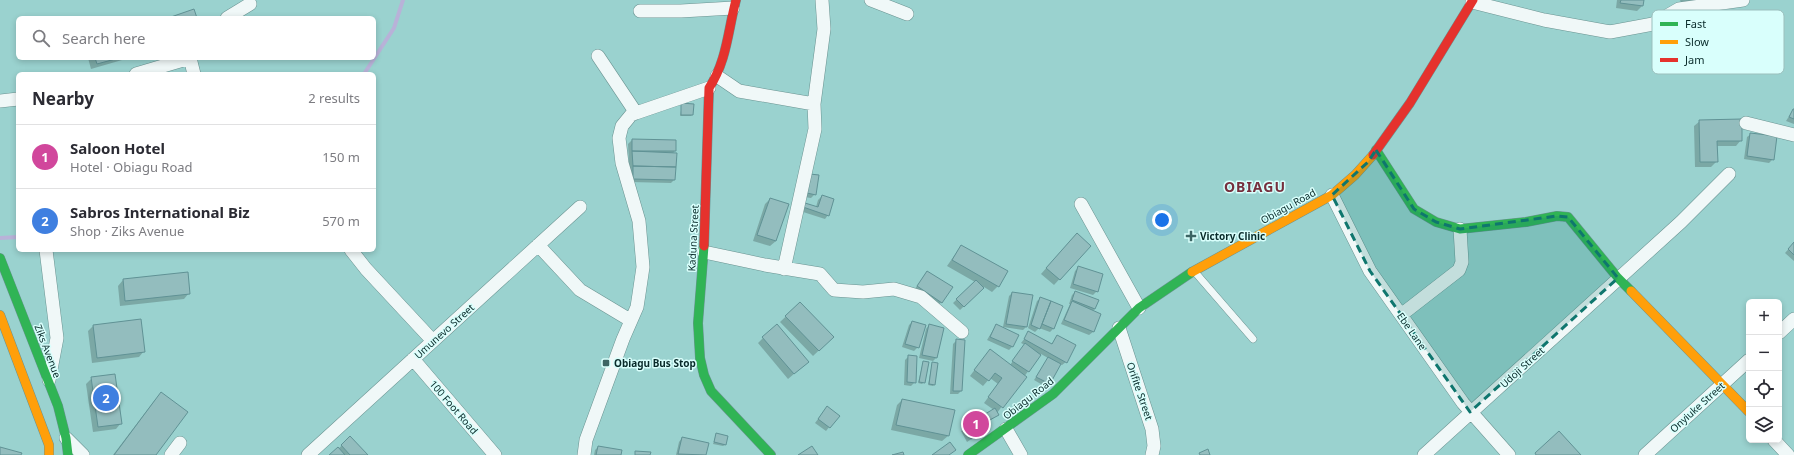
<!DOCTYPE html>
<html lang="en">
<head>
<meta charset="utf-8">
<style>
  :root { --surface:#fff; --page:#f7f7f7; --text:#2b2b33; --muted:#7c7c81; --line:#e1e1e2; --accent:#b45309 }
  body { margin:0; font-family:"Noto Sans",sans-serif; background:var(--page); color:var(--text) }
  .controls { position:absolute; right:12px; bottom:12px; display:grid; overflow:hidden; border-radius:6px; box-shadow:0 2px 6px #0003 }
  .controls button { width:36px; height:36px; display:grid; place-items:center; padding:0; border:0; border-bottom:1px solid var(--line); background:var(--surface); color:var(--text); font:20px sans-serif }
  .you { position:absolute; left:1162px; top:220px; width:14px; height:14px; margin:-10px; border:3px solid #fff; border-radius:50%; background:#1a73e8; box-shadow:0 0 0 6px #1a73e833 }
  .badge { display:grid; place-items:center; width:26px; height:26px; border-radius:50%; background:var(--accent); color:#fff; font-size:13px; font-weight:700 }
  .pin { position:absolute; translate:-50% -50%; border:2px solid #fff; box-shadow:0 1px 4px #0006 }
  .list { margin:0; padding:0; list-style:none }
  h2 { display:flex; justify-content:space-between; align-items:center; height:52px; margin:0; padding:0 16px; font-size:17px }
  h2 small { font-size:13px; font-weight:400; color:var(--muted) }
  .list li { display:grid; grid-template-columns:26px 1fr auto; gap:12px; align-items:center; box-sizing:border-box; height:64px; padding:0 16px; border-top:1px solid var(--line) }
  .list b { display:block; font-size:15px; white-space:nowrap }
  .list p { margin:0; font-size:13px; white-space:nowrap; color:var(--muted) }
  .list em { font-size:13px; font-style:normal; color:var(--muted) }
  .icon { flex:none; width:22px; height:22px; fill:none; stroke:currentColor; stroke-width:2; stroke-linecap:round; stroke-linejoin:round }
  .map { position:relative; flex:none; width:1794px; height:455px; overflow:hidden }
  .search { position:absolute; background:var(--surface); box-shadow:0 2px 6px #0003; left:16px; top:16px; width:360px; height:44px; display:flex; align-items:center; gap:10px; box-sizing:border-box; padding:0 14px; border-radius:6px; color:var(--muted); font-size:15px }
  .panel { position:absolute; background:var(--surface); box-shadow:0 2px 6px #0003; left:16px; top:72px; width:360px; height:180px; border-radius:6px }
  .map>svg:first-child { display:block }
  .shadow { fill:#0003 }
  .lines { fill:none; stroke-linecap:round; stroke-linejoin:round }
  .stream { stroke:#b8b2d8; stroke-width:4 }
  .building { fill:#93bdbe; stroke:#609295 }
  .lane-casing { stroke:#6a9391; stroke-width:8 }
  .street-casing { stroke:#6a9391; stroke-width:14 }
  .fast-casing { stroke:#6a9391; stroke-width:10 }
  .slow-casing { stroke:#6a9391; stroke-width:10 }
  .jam-casing { stroke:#6a9391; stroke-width:10 }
  .lane { stroke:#f0f8f8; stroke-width:7 }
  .street { stroke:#f0f8f8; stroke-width:13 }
  .fast { stroke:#30b455; stroke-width:9 }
  .slow { stroke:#ff9f0a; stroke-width:9 }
  .jam { stroke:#e5322d; stroke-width:9 }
  .marked { fill:#0f766e; fill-opacity:0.2; stroke:#0f766e; stroke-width:3; stroke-dasharray:8 5; stroke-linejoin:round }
  .poi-dot { fill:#3c6564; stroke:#d9fffc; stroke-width:1.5 }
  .labels { text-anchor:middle; stroke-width:3; stroke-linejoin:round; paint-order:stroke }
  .street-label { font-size:10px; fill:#092b2a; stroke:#d9fffc }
  .poi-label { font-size:10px; font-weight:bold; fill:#092b2a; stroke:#d9fffc; text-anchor:start }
  .district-label { font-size:14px; font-weight:bold; letter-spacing:1px; fill:#762f3d; stroke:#d9fffc }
  .key { fill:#d9fffc; stroke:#9bbfbd; stroke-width:1 }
  .key-label { font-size:11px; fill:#092b2a }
</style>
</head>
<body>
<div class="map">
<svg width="1794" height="455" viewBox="0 0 1794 455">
  <rect width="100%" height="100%" fill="#9ad2cf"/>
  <path class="shadow" d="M1617,0H1643L1642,6L1637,11L1616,8Z
    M1680,0H1699L1683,7Z
    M88,58H129L91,69Z
    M682,104L692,115L691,116H680Z
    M1793,110H1794V124L1786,121Z
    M1700,121L1741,140L1736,146H1716L1717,161L1711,167H1695L1694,126Z
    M1751,134L1773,159L1769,163L1744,159L1747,137Z
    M632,140L675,151L672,154L675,179L671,183L630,182L628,144Z
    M807,178L815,194L811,198L804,197Z
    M822,196L828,215L825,219L800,211L801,207H816L818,200Z
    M770,199L788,204L776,241L770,246L753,241L765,204Z
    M1071,240L1090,246L1054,285L1041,274Z
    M1794,243V261L1785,253Z
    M961,246L998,286L992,292L984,287L960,310L953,303L975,282L947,266Z
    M1079,267L1097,291L1093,295L1070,288L1075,271Z
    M927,272L942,302L938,305L914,290Z
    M123,280L189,293L184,299L120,306L118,286Z
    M1075,292L1095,309L1092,311L1100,315L1093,332L1089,335L1061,324L1070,304H1069L1072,295Z
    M1012,293L1026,327L1023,330L1003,327L1009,296Z
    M1041,298L1062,306L1053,329L1050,332L1039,328L1035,332L1028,328L1037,301Z
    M800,303L833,337L813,356L780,322Z
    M912,322L918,347L914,351L902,347L909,325Z
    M929,325L943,328L936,358L933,361L919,358L926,329Z
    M996,325L1012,347L1009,350L987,340Z
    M93,326L144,351L139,357L92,363L88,331Z
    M1029,333L1051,345L1057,336L1066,362L1062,365L1060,364L1046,387L1034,380L1048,358L1041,354L997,413L998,415L986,423L988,428L967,442L961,431L994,410L984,403L998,384L990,378L983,386L970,376L985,356L1010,365L1025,345L1021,343Z
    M763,338L802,367L788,379L758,343Z
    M957,340L961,391L958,394H950L953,344Z
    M909,356L915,382L911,386L904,385L905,360Z
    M923,362L924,382L922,384L918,383Z
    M932,363L934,385L933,386L928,385Z
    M92,378L121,423L116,429L93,432L86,384Z
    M161,394L154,455H113L154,401Z
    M902,400L953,411L948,436L942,441L891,430L897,405Z
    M824,411L838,416L826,431L815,423Z
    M716,434L725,445L723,446L713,444Z
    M350,438L366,455H331L338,449Z
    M682,438L708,444L705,455H676L679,442Z
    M598,447L620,455H594L595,450Z"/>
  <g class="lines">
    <path class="stream" d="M364,74L394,28L403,0
      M0,238L18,237"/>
  </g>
  <path class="building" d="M1621,0H1644L1643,6L1620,3Z
    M194,9L197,18H168Z
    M95,58H119L97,64Z
    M681,103L694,104L693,115H681Z
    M1793,109H1794V119L1789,117Z
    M1742,119V141H1717L1718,162H1700L1699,120Z
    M1750,133L1777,136L1774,160L1747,156Z
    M632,139L676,140V151H632Z
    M632,151L677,153L676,167L633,166Z
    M633,166L676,167L675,180L633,179Z
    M810,174L819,175L816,195L807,193Z
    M822,195L834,199L829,216L803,207L805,203L818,207Z
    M770,198L789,204L776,241L757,235Z
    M1077,233L1091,246L1060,280L1046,268Z
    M1794,242V255L1788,249Z
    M961,245L1008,271L999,287L952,260Z
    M1078,266L1103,274L1098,292L1073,284Z
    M927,271L953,287L942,303L917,286Z
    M188,272L190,294L125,301L123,279Z
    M976,280L984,288L964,307L956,299Z
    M1075,291L1099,300L1095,309L1072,300Z
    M1012,292L1033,295L1027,327L1006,324Z
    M1040,297L1051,301L1040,329L1031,325Z
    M1051,301L1063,306L1054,329L1042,324Z
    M1072,301L1101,314L1094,332L1064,320Z
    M800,302L834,337L819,351L785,316Z
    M141,319L145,352L97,358L93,325Z
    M912,321L926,325L919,348L905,344Z
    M777,324L809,362L794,374L762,337Z
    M929,324L944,328L937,358L922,355Z
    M996,324L1019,335L1013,347L990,337Z
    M1028,331L1052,344L1057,335L1076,345L1067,363L1024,339Z
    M956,339L965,340L962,391H953Z
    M1025,343L1041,355L1029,372L1012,361Z
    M990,349L1027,377L1003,408L988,397L1002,378L995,373L989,381L974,370Z
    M908,355L917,356L916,383L907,382Z
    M1048,357L1061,364L1050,384L1036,377Z
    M923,361L929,362L925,383L919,382Z
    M932,362L938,363L935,385L929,384Z
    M115,374L122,424L98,427L91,377Z
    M161,392L188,412L156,455H114Z
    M902,399L955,410L949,436L896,425Z
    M827,406L840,416L830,428L818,419Z
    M995,408L999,415L986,422L989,428L971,439L964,427Z
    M1559,431L1581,455H1536L1535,453Z
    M716,433L728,436L726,445L714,442Z
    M350,436L368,455H350L341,445Z
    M682,437L709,443L706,455L678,454Z
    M950,442L956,450L949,455H932Z
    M598,446L622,450L621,455H596Z
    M812,446L818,455H798Z
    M0,447L22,453L21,455H0Z
    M338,447L345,455H329Z
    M1208,449L1210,455H1200L1199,453Z
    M635,451L651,452L650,455H635Z
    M903,452L904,455H892Z"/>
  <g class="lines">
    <g class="lane-casing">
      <path id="lane" d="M1194,271L1253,339"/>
    </g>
    <g class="street-casing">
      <path id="street" d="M871,0L907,14
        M1472,2L1544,20L1610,32L1653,24L1679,9L1743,0
        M640,11H681L733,8
        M227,18L250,4
        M598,56L636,113
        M190,58L194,74
        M136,74L190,58
        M717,76L739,91L814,104
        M0,101L18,99
        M1746,123L1794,135
        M1332,195L1370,271L1463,403L1509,455
        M1081,204L1139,308
        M538,245L580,290L630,320
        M46,250L57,338L49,380
        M351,250L366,269L433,341
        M704,252L765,265L820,274L834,290L863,292L894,289L921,297L962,332
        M784,269L815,129L814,104L824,29L822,0
        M1401,315L1459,270L1462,262L1460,229
        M1119,328L1152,429L1154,446L1152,455
        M1779,333L1794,319
        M413,359L495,455
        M1006,429L1021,455
        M66,438L83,455
        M1774,440L1788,455
        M171,455L180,443
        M308,455L580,207
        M584,455L586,440L623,339L637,307L639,294L643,267L639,221L622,163L619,138L622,126L631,115L636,113L709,88
        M1424,455L1681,222L1729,174
        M1645,455L1749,360"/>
    </g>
    <g class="fast-casing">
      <path id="fast" d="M1376,150L1414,209L1436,222L1460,229L1526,222L1557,216L1568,217L1618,278L1631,291
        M704,246L698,323L700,358L704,375L711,391L771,455
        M0,258L58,406L66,438L68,455
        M968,455L1053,394L1139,308L1192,272"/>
    </g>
    <g class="slow-casing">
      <path id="slow" d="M1192,272L1332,195L1355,175L1373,155
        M1631,291L1749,412
        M0,315L49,445V455"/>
    </g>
    <g class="jam-casing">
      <path id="jam" d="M1373,155L1410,103L1473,0
        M704,246L709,88C727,61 728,30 736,0"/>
    </g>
    <use href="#lane" class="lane"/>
    <use href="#street" class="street"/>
    <use href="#fast" class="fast"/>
    <use href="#slow" class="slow"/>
    <use href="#jam" class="jam"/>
  </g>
  <path class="marked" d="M1376,150L1414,209L1436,222L1460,229L1557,216L1568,217L1618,278L1470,412L1370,271L1332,195L1368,162Z"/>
  <g class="poi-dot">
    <path d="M1189 230h4v4h4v4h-4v4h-4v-4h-4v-4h4z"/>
    <rect x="602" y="359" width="8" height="8" rx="2"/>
  </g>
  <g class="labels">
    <g class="street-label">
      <text transform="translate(1288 206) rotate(-29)" y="4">Obiagu Road</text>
      <text transform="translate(693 238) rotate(-87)" y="4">Kaduna Street</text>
      <text transform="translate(444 331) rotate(-42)" y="4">Umunevo Street</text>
      <text transform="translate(1412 331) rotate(55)" y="4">Ebe Lane</text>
      <text transform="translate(48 351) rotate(69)" y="4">Ziks Avenue</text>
      <text transform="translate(1522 367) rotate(-42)" y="4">Udoji Street</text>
      <text transform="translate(1140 391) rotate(71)" y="4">Orifite Street</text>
      <text transform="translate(1028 398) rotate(-38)" y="4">Obiagu Road</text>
      <text transform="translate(454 407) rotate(49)" y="4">100 Foot Road</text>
      <text transform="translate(1697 407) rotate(-42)" y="4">Onyiuke Street</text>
    </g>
    <g class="poi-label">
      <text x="1200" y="240">Victory Clinic</text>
      <text x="614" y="367">Obiagu Bus Stop</text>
    </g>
    <g class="district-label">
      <text x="1255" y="192">OBIAGU</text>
    </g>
  </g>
  <rect x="1652" y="10" width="132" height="64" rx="6" class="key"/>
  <rect x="1660" y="22" width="18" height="4" fill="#30b455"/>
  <rect x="1660" y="40" width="18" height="4" fill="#ff9f0a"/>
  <rect x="1660" y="58" width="18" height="4" fill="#e5322d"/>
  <g class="key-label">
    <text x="1685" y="28">Fast</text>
    <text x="1685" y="46">Slow</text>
    <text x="1685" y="64">Jam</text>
  </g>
</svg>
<div class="controls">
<button>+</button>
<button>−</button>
<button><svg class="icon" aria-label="locate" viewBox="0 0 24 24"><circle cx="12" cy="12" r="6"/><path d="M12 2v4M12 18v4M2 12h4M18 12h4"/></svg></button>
<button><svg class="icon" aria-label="layers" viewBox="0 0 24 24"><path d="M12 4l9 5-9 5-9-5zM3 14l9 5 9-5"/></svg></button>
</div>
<div class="you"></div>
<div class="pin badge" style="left:976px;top:424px;background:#d1479c">1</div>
<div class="pin badge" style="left:106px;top:398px;background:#3f7fe0">2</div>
<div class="search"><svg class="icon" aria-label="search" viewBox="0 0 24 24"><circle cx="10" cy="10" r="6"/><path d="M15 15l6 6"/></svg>Search here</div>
<section class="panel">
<h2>Nearby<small>2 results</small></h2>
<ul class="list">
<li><span class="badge" style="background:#d1479c">1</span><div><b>Saloon Hotel</b><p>Hotel · Obiagu Road</p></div><em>150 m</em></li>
<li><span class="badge" style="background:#3f7fe0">2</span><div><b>Sabros International Biz</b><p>Shop · Ziks Avenue</p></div><em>570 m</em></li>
</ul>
</section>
</div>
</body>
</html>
